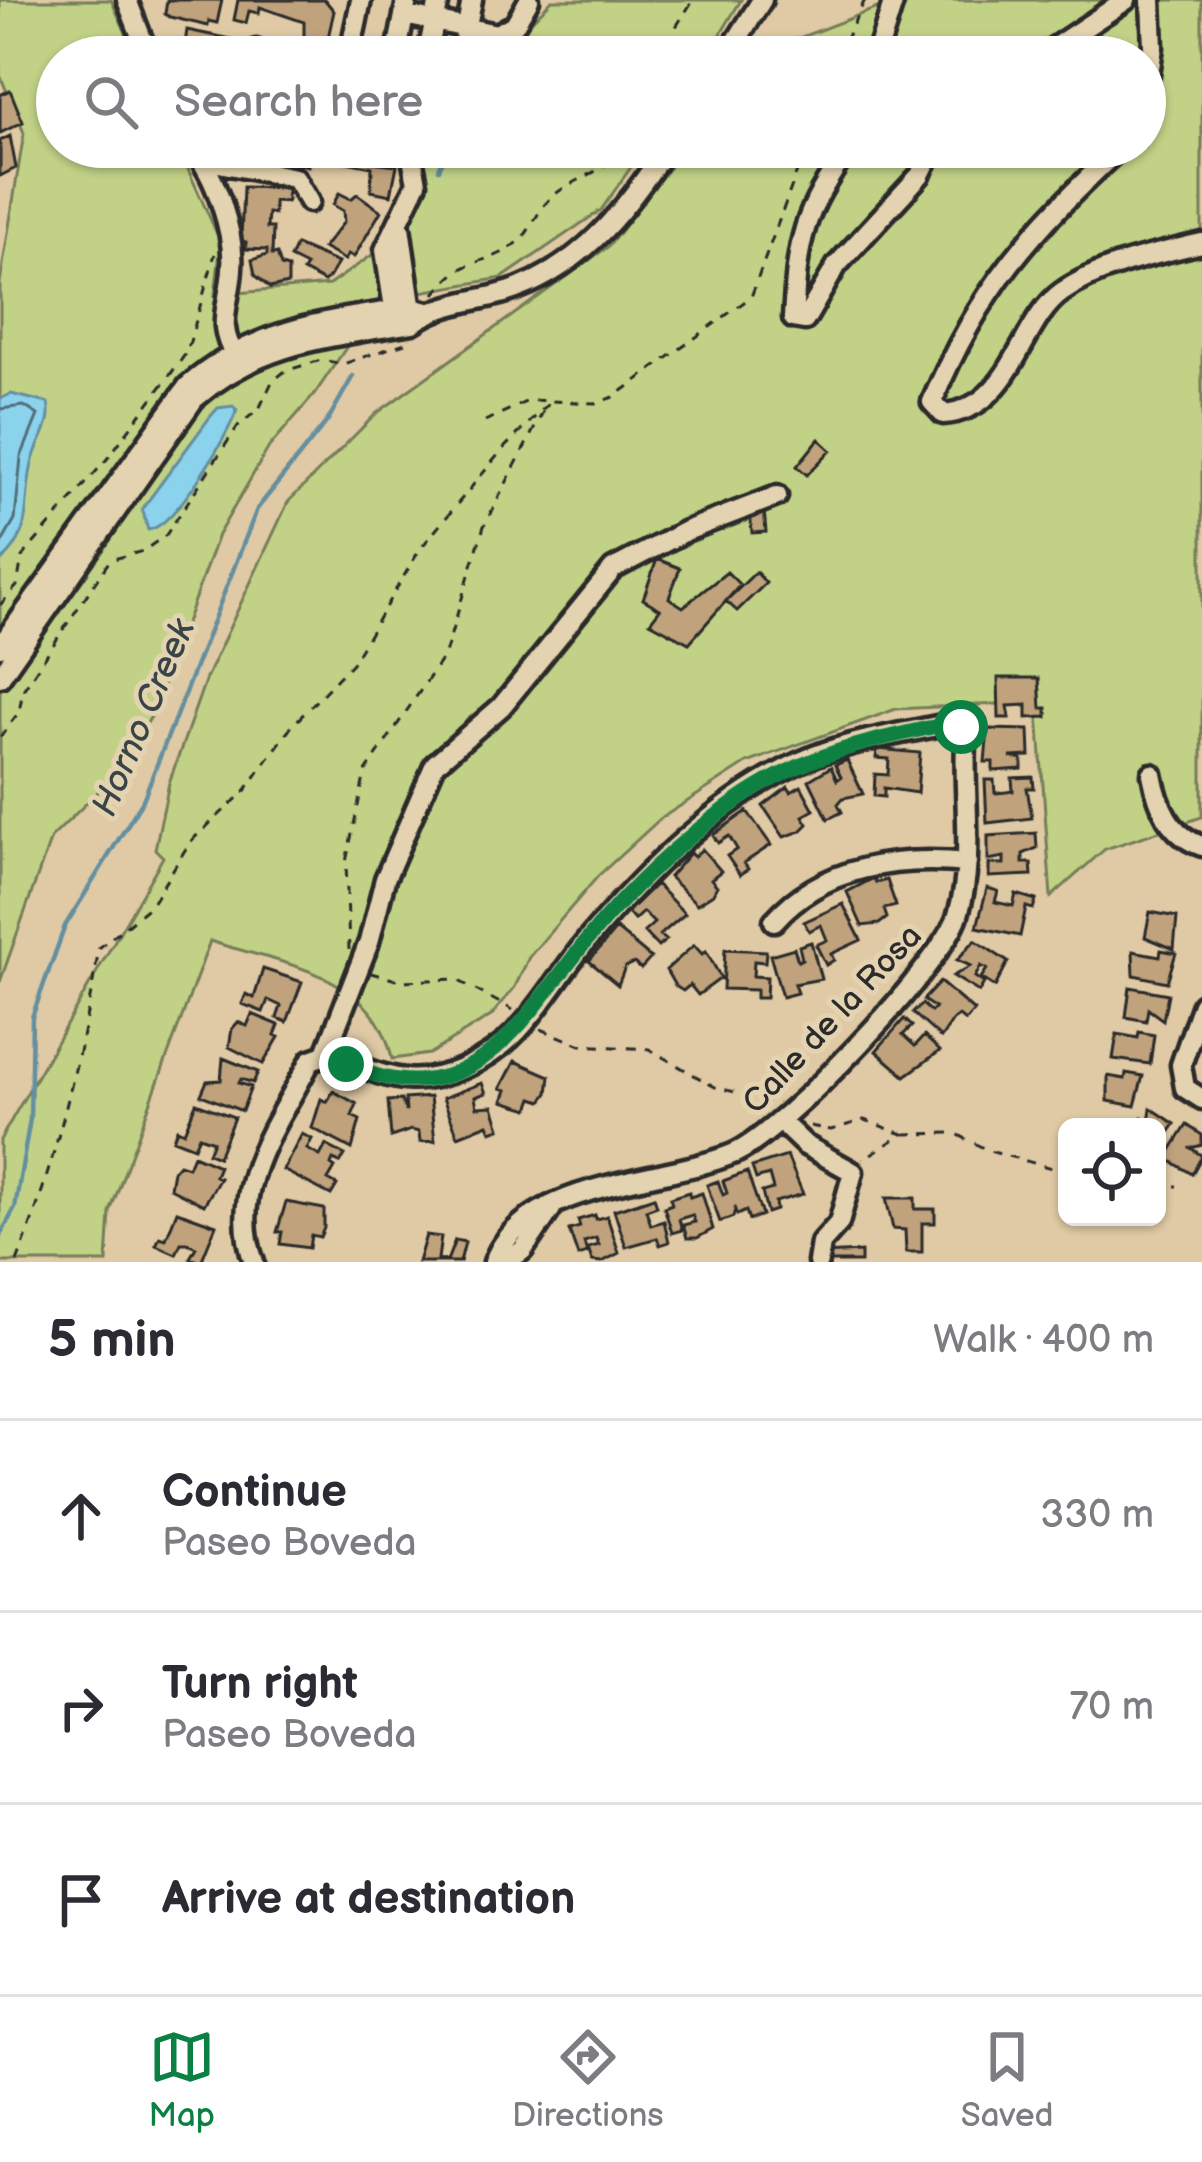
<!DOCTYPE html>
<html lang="en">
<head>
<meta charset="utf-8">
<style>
  :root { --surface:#fff; --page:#f2f2f3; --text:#2b2b33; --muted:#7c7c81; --line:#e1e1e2; --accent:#0b8043 }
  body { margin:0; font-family:"Balsamiq Sans",sans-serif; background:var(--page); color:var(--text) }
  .controls { position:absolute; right:36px; bottom:36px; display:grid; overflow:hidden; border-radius:18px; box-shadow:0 3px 9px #0004 }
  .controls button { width:108px; height:108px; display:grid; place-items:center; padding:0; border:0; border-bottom:3px solid var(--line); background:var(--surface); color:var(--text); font:60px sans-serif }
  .stop { position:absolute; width:36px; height:36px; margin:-27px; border:9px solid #0b8043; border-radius:50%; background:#fff }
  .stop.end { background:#0b8043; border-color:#fff; box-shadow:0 3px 12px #0008 }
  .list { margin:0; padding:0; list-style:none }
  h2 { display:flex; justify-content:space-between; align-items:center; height:156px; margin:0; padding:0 48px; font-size:51px }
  h2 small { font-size:39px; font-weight:400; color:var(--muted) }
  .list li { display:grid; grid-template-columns:78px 1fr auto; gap:36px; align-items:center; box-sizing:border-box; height:192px; padding:0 48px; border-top:3px solid var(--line) }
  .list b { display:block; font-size:45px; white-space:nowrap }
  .list p { margin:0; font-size:39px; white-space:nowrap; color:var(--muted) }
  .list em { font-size:39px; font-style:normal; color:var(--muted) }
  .icon { flex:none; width:66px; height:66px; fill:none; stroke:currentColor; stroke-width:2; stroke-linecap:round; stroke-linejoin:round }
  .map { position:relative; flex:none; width:1202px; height:1262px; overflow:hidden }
  .search { position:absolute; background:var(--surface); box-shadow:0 3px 9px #0004; left:36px; right:36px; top:36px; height:132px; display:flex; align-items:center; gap:30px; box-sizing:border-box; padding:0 42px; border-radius:66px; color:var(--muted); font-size:45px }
  .sheet { height:732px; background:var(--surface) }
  nav { display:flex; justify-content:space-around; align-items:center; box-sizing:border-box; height:168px; border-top:3px solid var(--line); background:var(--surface); font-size:33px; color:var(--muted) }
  nav a { display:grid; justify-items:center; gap:6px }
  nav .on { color:var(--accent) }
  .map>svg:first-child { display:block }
  .green { fill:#c1d287; stroke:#767e59; stroke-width:3 }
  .water { fill:#8bd2ed; stroke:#658f9f; stroke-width:3 }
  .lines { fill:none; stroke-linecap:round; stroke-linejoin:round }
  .shore { stroke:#516e79; stroke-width:3 }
  .stream { stroke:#658f9f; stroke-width:4.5 }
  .building { fill:#c0a37d; stroke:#2b2b2b; stroke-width:3 }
  .minor-casing { stroke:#2b2b2b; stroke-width:27 }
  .path { stroke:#2b2b2b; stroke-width:3; stroke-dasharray:9 9; stroke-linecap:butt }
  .minor { stroke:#e4d3b0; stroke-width:18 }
  .route { stroke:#0b8043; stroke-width:15 }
  .labels { text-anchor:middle; stroke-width:10; stroke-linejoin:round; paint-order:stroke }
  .street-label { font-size:33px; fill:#2b2b2b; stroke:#e4d3b0 }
  .water-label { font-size:36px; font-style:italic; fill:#394448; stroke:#e4d3b0 }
</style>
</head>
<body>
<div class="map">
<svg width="1202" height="1262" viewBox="0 0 1202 1262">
  <rect width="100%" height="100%" fill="#e0caa5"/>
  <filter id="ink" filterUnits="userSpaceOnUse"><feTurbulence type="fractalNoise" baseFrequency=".00833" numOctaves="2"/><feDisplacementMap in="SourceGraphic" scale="24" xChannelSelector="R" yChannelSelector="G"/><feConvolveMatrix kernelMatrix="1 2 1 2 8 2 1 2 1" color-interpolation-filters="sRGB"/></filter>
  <g filter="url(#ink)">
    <path class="green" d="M0,0H111L137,57H57V147H178L221,243L215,295L329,285L408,230L421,191L423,147H645L601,210L502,278L379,299L314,395L269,447L218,535L153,713L118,772L51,838L0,982V283L24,133L0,75Z
      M552,0H741L707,57H497Z
      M898,0H1202V817L1105,849L1051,897L1038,714L1019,703L896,709L747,763L660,819L598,876L529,957L515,987L491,1016L429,1054L392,1059C375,972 283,965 210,941L110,1212L107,1262H0V1140L163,857L155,849L169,783L206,678L288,502L377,413L609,246L685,147H1145V57H749Z"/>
    <path class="water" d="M11,394L48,403C53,424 40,437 34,457C21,495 37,533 0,562V399Z
      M233,406L237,410C227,437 175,527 148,530L142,509L210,417L218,408Z"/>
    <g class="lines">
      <path class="shore" d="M0,409L24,406L38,415L21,457L15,520L0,546"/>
      <path class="stream" d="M439,169L449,147
        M0,1236L15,1208L30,1119L32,1017L65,926L143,800L257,509L328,420L353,376"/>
    </g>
    <path class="building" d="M167,0H222L217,23L209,21L208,26L170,17L165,14Z
      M238,0H325L334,11L325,51L316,57H277L279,46L293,49L304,36V22L260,7L259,13L249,11L246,23L234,20Z
      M187,30L230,39L227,52L183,57Z
      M10,90L23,122L0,133V95Z
      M10,136L16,168L0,176V141Z
      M237,147H290L286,164L243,155Z
      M307,147H372L370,162L397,165L391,195L371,191L372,167L346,162L344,155L333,159L310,154L308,166L295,163L297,150L306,152Z
      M243,187L287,188V202L274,201V214L268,213L267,228H273L272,255L277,254L281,266L288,268V284L270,288L255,275L252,260L267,255V250L246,249V242L241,241Z
      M339,193L351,199L357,194L381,211L354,257L348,254L345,260L323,248L344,222L343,211L333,205Z
      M296,245L338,263L329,278L324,282L303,271L306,266L290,258Z
      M819,439L831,450L807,475L797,466Z
      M764,510L766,532L752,533L750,512Z
      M657,559L680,568L669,598L683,607L727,572L740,585L689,643L650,622L660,609L643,599Z
      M756,572L766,583L737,611L726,601Z
      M998,678H1039L1041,708H1047V717L1027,718V705L1008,706L1010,718H999Z
      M988,729L1029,730L1030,756L1010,757L1022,759V769L993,771V762H985Z
      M877,749L920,753L917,793L884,788V797L874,796L875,774L888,775L889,759L876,758Z
      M847,760L863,794L843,798L838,804L842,812L828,819L809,780L831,767L837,780L841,777L835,765Z
      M1033,777L1034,788H1027L1032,818L987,823L985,780H994L995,793L1006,792L1013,791L1012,778Z
      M801,786L814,810L803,816L808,824L801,831L784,837L763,806L788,787L791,792Z
      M747,811L771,845L744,863L748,869L740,875L727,856L737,849L729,836L718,843L713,835Z
      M1036,833L1037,848L1023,854V863H1031L1032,875L989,877V864H1004V857L988,860V836Z
      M702,849L721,871L711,879L717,886L713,894L697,904L669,877L690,853L694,857Z
      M874,878L876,883L887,880L896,906L884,909L887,918L879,924L862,926L847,892Z
      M656,884L685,914L660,935L666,940L658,947L644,932L654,923L643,912L634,920L627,912Z
      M987,888L998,891L995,902L1013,906L1016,894L1036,900L1033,909L1026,907L1020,936L977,927Z
      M843,904L861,940L831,954L834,960L826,965L816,945L827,940L821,925L809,931L804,922Z
      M1150,912L1177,917L1174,949L1145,937Z
      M616,929L651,958L641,969L634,963L625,967L618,985L589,961Z
      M975,940L1008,962L995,987L981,978L987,969L981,966L975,977L984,983L979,992L953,976L971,966L957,960Z
      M811,942L821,979L794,984L797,993L782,997L770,955L794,948L798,961L802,959L799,946Z
      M694,945L702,954L706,951L721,978L698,995L690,985L683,991L675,986L666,970Z
      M725,949L766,951L765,962L754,961L753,976L767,977L766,998H756V990L723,989Z
      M1161,950L1176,953L1167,982L1134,975L1133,951L1160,956Z
      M263,969L302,982L287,1022L277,1018L281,1006L268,1000L263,1012L242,1004L246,994L254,998Z
      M940,982L974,1011L965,1021L959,1016L953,1020L941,1038L913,1013L922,1004L931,1012L935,1008L923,1000Z
      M1130,987L1168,994L1163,1020L1148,1009L1146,1021L1126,1017Z
      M252,1014L279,1025L275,1035L279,1037L263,1064L229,1047L232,1029L238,1022L247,1026Z
      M904,1019L912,1026L903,1035L915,1046L924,1036L940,1051L905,1076L876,1051Z
      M1139,1032L1154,1035L1150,1064L1113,1059L1117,1034L1138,1038Z
      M223,1058L258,1072L253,1083L241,1079L239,1083L251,1087L242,1111L201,1095L207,1081L221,1080Z
      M515,1061L550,1076L548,1093L542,1101L533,1098L529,1109L503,1101L507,1090L501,1088Z
      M1126,1073L1143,1076L1135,1106L1108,1101V1076L1125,1079Z
      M482,1083L486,1093L475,1097L477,1107L493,1106L500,1128L491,1131L488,1124L458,1136L443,1098Z
      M333,1091L357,1104L352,1116L360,1120L352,1149L312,1128L321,1099L327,1102Z
      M430,1097L435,1141L420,1142L419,1132L411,1130L391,1137L388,1101L401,1100L406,1112L405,1099Z
      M196,1103L234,1117L218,1157L208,1153L213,1141L199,1136L194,1147L173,1139L177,1129L184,1132Z
      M1151,1108L1175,1124L1166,1137L1160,1134L1157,1143V1127H1135L1142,1117L1149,1122Z
      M1187,1125L1202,1135V1145L1191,1148L1202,1156L1192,1174L1166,1158Z
      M302,1134L312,1139L307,1149L320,1156L326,1145L345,1155L340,1163L333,1160L331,1165L335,1168L328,1180L337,1185L331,1195L283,1170Z
      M193,1155L219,1166L215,1176L220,1178L204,1205L170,1188L173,1171L179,1164L188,1167Z
      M787,1156L803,1194L775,1202L776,1210L767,1213L762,1192L773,1189L769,1175L756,1179L752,1167Z
      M747,1172L762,1215L749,1220L746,1211L737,1215L735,1210L733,1217L720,1222L707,1185L718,1181L723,1195L727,1193L723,1181Z
      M689,1192L690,1197L702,1193L713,1229L697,1238H687L683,1225L695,1222L692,1215L679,1219L682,1230L672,1233L664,1207L672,1204L670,1198Z
      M654,1197L657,1206L646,1210L651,1225L664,1221L669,1242L660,1245L657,1238L626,1247L614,1210Z
      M886,1198H915V1209H935V1223H922V1252H906L905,1230L893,1229Z
      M286,1202L324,1209V1228L320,1237L311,1235L309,1248L280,1244L282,1232H277Z
      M177,1211L216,1225L201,1262L190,1258L196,1247L187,1243H181L176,1254L156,1245L160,1237L166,1239Z
      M595,1215L596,1219L607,1216L619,1253L602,1262L592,1261L588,1248L599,1245L596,1238L584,1242L587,1253L578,1256L569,1230L580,1227L578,1220Z
      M426,1235L441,1237L438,1259L447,1261L455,1240L465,1242L460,1262H418Z
      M861,1252V1262H823V1254Z"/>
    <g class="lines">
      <g class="minor-casing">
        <path id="minor" d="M127,0L149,57
          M404,15L497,34L515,24L529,0
          M255,57L256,50
          M349,57L361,0
          M396,57L407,0
          M427,57L439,0
          M461,57L472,0
          M726,57L762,0
          M876,57L894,0
          M1040,57L1126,0
          M1145,102L1153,47L1151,0
          M190,147C215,171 235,234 232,269C230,305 214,325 237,358
          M850,147C802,214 798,237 793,318L805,320L837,265L920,175L934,147
          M1121,147C1031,231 980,287 932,402L943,414C1013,409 1019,322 1062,292C1101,265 1157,254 1202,243
          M204,160L295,178L309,202
          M400,227L413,318
          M396,321L385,250L417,183L410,147
          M0,647L188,386C253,329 328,320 411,308L428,312
          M0,677L194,399C259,342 330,337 413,323C444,300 485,302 519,288C586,262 629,205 667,147
          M1152,774C1158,805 1169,835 1202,846
          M774,921C822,866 899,856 967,863
          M1202,1004L1181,1065L1185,1088L1202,1099
          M325,1055C380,1070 402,1094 464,1068C525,1043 549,985 589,938C648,868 727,791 814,756C856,740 903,733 947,724L961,727L966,742C963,799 975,859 958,915C943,964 783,1132 735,1153C665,1183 524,1180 494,1262
          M325,1055L369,942L385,879L435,764L501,707L613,569L686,531L777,496
          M781,1122L805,1145L853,1172L839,1223L821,1243L818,1262
          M254,1262C226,1188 279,1122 311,1060L325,1055
          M507,1262L523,1250L551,1209"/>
      </g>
      <path class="path" d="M657,57L693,0
        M837,57L865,0
        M435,294C467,253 482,268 513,246C530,235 534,216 547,202C568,178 603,177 621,147
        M485,421L530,400L595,403L614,397L751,297L806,147
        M0,605L17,586L22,557L107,459L187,352L215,254
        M0,737L19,712L23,690L110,560L143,551L166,535L238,426L259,409L272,382L285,371L321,360L343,364L414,340
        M349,950L346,862L365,773L445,654L484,526L546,406
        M371,973L400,981L455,979L513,1010
        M541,1029L581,1045L649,1049L715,1087L778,1103
        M810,1126L831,1130L864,1120L903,1134L863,1159
        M905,1134L955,1133L989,1151L1067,1172
        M1157,1186H1177
        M17,1262C56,1162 81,1054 99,948L151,905L190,842L245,791L292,726L352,663L420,549L503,449L546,406L557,403"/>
      <use href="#minor" class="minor"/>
    </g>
  </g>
  <g class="lines" filter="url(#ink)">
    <path class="route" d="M346,1064C470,1122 522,1020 587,940C629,889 680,841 734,803C799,756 870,740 947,724L961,727"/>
  </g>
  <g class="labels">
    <g class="street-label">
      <text transform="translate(831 1018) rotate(-47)" y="12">Calle de la Rosa</text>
    </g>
    <g class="water-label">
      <text transform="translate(142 717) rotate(-67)" y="13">Horno Creek</text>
    </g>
  </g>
</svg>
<div class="controls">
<button><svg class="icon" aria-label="locate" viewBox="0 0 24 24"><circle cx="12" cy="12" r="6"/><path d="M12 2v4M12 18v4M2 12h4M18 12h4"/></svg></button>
</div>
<div class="stop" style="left:961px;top:727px"></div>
<div class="stop end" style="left:346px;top:1064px"></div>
<div class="search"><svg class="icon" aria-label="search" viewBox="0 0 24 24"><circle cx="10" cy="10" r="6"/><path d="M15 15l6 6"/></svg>Search here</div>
</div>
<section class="sheet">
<h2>5 min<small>Walk · 400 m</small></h2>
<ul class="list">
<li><svg class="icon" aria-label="ahead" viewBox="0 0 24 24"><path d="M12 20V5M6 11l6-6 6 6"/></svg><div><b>Continue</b><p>Paseo Boveda</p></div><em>330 m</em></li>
<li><svg class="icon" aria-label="right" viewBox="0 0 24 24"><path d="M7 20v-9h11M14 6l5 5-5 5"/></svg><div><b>Turn right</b><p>Paseo Boveda</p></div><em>70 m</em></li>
<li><svg class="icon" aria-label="arrive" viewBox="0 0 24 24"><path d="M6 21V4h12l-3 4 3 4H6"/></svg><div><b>Arrive at destination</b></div></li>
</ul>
</section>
<nav>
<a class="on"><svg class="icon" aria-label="map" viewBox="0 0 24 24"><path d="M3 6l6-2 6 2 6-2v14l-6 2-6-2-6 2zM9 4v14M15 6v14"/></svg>Map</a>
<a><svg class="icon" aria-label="directions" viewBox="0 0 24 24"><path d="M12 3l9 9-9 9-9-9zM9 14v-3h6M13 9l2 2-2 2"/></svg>Directions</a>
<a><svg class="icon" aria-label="saved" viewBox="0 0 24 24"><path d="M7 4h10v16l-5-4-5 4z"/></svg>Saved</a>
</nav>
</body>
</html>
